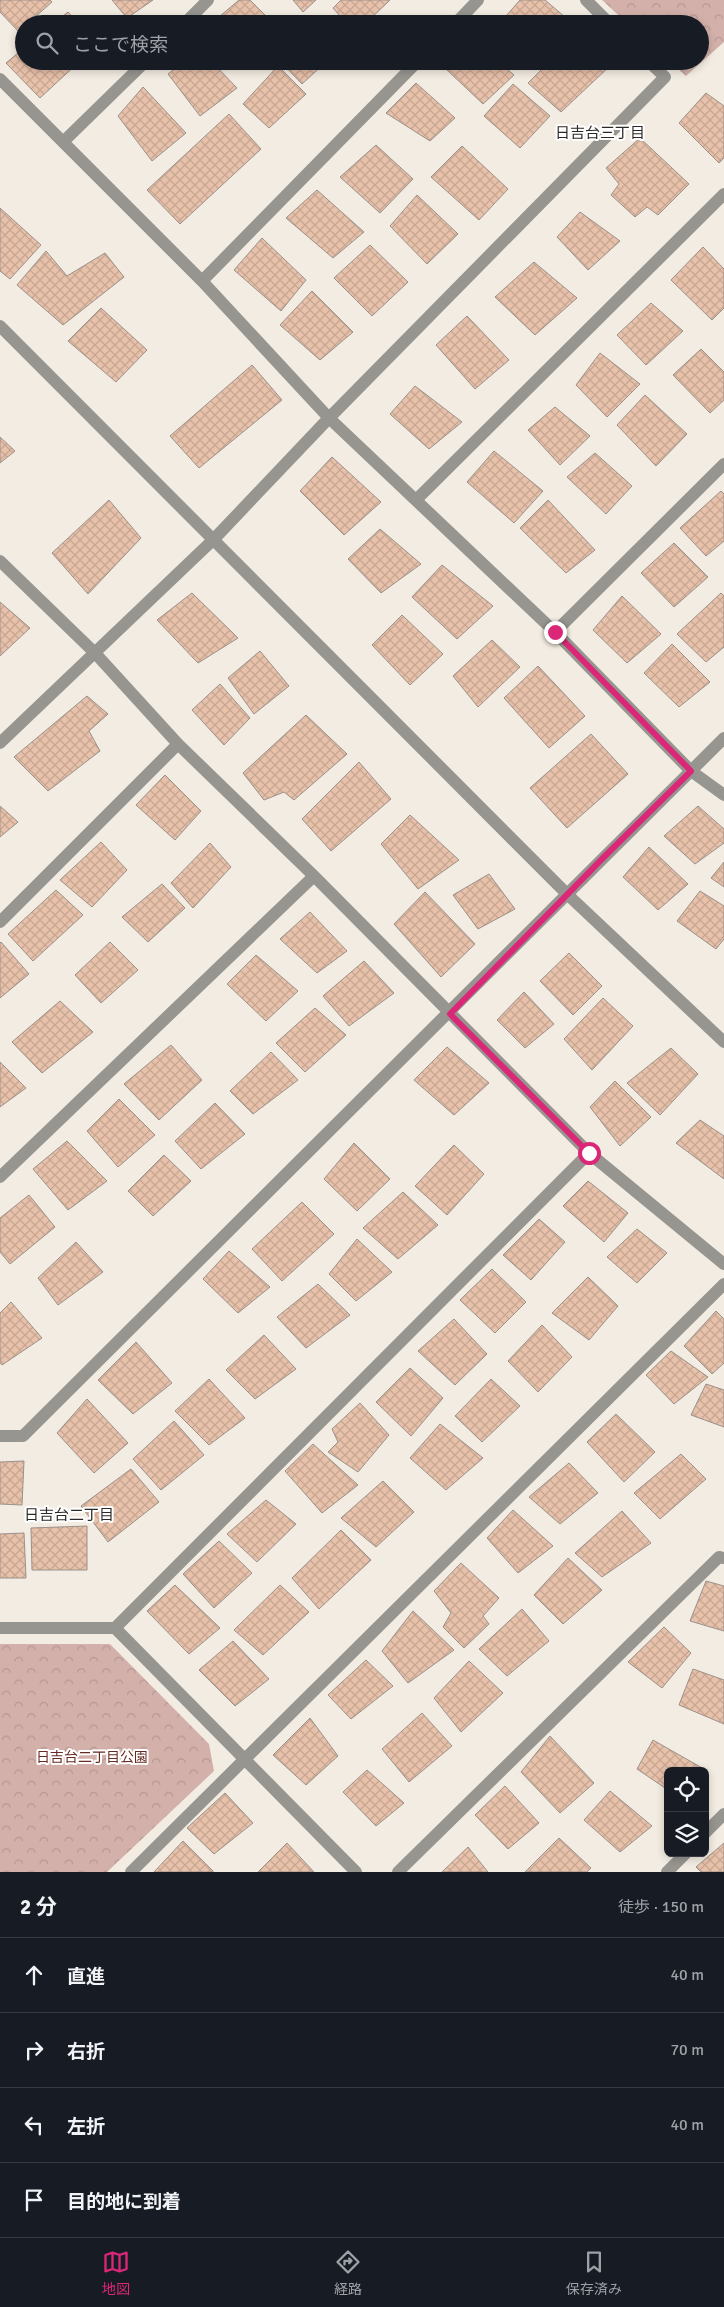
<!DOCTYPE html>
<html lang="ja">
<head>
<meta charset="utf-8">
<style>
  :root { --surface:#171b24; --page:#242831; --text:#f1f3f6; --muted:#9ea1a6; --line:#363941; --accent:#db2777 }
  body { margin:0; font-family:Signika,"Noto Sans JP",sans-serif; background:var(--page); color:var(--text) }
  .controls { position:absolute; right:15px; bottom:15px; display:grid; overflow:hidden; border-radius:8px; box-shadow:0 2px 8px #0003 }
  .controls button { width:45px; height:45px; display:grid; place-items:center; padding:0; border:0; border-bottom:1px solid var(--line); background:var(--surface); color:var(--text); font:25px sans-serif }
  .stop { position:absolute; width:15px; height:15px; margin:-11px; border:4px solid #db2777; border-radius:50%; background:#fff }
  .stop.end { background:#db2777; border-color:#fff; box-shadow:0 1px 5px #0008 }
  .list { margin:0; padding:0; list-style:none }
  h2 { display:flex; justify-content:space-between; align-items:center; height:65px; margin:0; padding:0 20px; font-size:21px }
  h2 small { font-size:16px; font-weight:400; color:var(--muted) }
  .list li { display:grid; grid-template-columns:32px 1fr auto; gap:15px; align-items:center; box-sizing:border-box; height:75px; padding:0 20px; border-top:1px solid var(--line) }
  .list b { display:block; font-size:19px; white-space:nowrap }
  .list em { font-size:16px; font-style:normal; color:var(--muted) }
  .icon { flex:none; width:28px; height:28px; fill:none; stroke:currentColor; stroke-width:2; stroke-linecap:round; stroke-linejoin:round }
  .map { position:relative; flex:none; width:724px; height:1872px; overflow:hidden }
  .search { position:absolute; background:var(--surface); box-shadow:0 2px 8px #0003; left:15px; right:15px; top:15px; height:55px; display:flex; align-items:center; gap:12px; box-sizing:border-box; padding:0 18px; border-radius:28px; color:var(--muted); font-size:19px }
  .sheet { height:365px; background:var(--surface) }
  nav { display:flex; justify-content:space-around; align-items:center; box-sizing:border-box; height:70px; border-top:1px solid var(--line); background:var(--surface); font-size:14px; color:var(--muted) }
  nav a { display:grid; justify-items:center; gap:2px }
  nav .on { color:var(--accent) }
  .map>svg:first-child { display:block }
  .park { fill:url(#park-crowns) }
  .building { fill:url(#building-cross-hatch); stroke:#9b918b }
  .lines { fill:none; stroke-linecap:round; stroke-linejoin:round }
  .minor { stroke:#969590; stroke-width:12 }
  .tertiary { stroke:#969590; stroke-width:12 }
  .route { stroke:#db2777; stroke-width:6 }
  .labels { text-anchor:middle; stroke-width:4; stroke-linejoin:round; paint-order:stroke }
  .park-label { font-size:14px; fill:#662c23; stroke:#fff }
  .neighbourhood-label { font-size:15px; fill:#2c2a26; stroke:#fff }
</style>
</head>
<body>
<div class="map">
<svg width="724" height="1872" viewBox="0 0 724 1872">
  <defs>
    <pattern id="park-crowns" width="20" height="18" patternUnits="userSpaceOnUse" patternTransform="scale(1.25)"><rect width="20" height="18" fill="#d3b1aa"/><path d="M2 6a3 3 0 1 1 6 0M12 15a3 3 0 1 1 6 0" fill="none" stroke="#b59892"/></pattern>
    <pattern id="building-cross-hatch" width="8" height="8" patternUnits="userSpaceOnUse" patternTransform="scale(1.25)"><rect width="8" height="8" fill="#e8c1aa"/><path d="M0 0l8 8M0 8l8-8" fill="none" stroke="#c7a692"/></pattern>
  </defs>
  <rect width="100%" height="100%" fill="#f3ece2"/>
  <path class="park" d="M602,0H724V42L686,76L669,61H700V24H628Z
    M0,1644H110L209,1744L214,1771L107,1872H0Z"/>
  <path class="building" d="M0,0H50L52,2L27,24H24V27L18,31L0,12Z
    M112,0H153L127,18Z
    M239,0H250L274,24H215L213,22Z
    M293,0H316L303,12Z
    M341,0H390L365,24H347L333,8Z
    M520,0H545L572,23L513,24L506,16Z
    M68,12L79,24H53Z
    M24,48V61H80L40,98L6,63Z
    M185,61H211L237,88L200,116L168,74Z
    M280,61H327L302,84Z
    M454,61H497L514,75L483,104L446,69Z
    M550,61H607L611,65L561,112L528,83Z
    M278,66L306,94L269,128L243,104Z
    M416,83L455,118L430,141L386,113Z
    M513,84L550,116L520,148L484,116Z
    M143,87L186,133L152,161L118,116Z
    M706,93L724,106V158L719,163L679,123Z
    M229,114L261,149L180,224L147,190Z
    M640,138L689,184L658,215L647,207L635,217L611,195L619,184L606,168Z
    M376,145L413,179L380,213L340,177Z
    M462,146L508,189L479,220L431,177Z
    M317,190L364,232L333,258L286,218Z
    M417,195L458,234L427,264L390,226Z
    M0,208L41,245L10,279L0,271Z
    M580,212L620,241L588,270L557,237Z
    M262,238L306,280L281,311L234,270Z
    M370,245L408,282L372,316L334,278Z
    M703,247L724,269V308L712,320L671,280Z
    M46,251L67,276L105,253L124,277L63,325L17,285Z
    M534,262L577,298L535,335L495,297Z
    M312,291L353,332L320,360L280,325Z
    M651,303L683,331L646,365L617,335Z
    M101,308L147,350L116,382L68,341Z
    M467,316L509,360L475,389L436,345Z
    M701,349L724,372V400L710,413L673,375Z
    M600,353L640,384L607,417L576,385Z
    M252,365L282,400L199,468L170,436Z
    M415,386L462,422L429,449L390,414Z
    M645,395L687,434L656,466L617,425Z
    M555,407L590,436L560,465L528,430Z
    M0,437L15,451L0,463Z
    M494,451L543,491L514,523L467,482Z
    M595,453L632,486L606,514L567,477Z
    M332,457L381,502L344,535L300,491Z
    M721,491L724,494V541L706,556L680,528Z
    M109,500L141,538L88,594L52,553Z
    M548,500L595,550L566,573L520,528Z
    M380,529L421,564L381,593L348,559Z
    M674,543L708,577L674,607L641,573Z
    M442,565L493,606L457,639L412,597Z
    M192,593L238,638L198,663L157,620Z
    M721,593L724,596V647L706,662L677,634Z
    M622,596L661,634L627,663L593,630Z
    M0,602L30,628L0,656Z
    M402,615L443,654L410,685L372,645Z
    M492,640L520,667L478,707L453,676Z
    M672,644L710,682L679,707L644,673Z
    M260,651L289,686L254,714L228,678Z
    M538,666L585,716L549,748L504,698Z
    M220,684L250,718L224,745L192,710Z
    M87,696L108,714L89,731L100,751L48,791L14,757Z
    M306,715L347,754L294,800L284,792L264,800L243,773Z
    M591,734L628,774L567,828L530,788Z
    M359,762L391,799L331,851L302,819Z
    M165,775L201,811L175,840L136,805Z
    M0,806L18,822L0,837Z
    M698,806L724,829V843L695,864L664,836Z
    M410,815L459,860L418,889L381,844Z
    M101,842L127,870L92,907L60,880Z
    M210,843L231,867L193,908L171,883Z
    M649,847L688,884L658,910L623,877Z
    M724,862V887L711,878Z
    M489,874L515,909L478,929L453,895Z
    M162,884L185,908L148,942L122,917Z
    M56,890L83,915L33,961L8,934Z
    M700,891L724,906V939L716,949L677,921Z
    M425,892L475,944L441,977L394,924Z
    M310,912L347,951L317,973L280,939Z
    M1,942L29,974L0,998V943Z
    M110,942L138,970L101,1003L75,975Z
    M569,953L602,986L573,1015L540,981Z
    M256,955L298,991L266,1021L227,984Z
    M364,961L394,993L349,1026L323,996Z
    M524,992L554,1024L525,1048L497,1020Z
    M603,998L633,1026L592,1070L564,1039Z
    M60,1001L93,1032L42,1073L12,1042Z
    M315,1008L346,1035L305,1072L276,1043Z
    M171,1045L202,1080L159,1120L124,1084Z
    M447,1047L489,1083L454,1115L414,1080Z
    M671,1048L698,1074L660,1115L627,1083Z
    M271,1052L298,1080L253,1114L230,1091Z
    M0,1062L26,1088L0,1107Z
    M615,1081L651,1117L620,1146L590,1107Z
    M119,1099L155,1135L118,1167L87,1131Z
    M215,1103L245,1134L201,1169L175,1141Z
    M700,1120L724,1136V1179L676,1143Z
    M67,1141L107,1181L68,1210L33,1169Z
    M354,1143L390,1179L357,1211L324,1179Z
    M454,1145L484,1174L447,1215L415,1186Z
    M164,1155L191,1181L153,1216L128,1191Z
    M588,1181L628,1213L604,1242L563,1206Z
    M403,1192L438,1225L398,1259L363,1228Z
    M29,1195L55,1227L10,1264L0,1252V1218Z
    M302,1202L334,1234L282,1281L252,1249Z
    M539,1219L565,1242L531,1280L503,1255Z
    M637,1229L667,1253L637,1283L607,1257Z
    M357,1239L392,1272L356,1301L329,1274Z
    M76,1242L103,1272L58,1305L38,1278Z
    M229,1251L270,1287L238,1313L203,1279Z
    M492,1269L526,1302L495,1333L460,1300Z
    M588,1277L618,1306L589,1340L552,1313Z
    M318,1284L350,1315L306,1348L277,1317Z
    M11,1302L42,1338L2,1365L0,1363V1313Z
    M716,1311L724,1319V1363L712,1374L684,1346Z
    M454,1319L487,1354L455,1385L418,1351Z
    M542,1325L572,1357L538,1392L508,1361Z
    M264,1335L296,1369L255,1399L226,1370Z
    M136,1342L172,1383L133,1414L98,1380Z
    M671,1351L708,1377L674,1404L646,1375Z
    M410,1368L443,1398L411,1436L376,1402Z
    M209,1379L245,1418L209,1445L175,1411Z
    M491,1379L520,1406L482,1442L455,1416Z
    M706,1384L724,1390V1427L691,1415Z
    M87,1399L128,1443L94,1473L57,1433Z
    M360,1403L389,1435L358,1472L328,1452L338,1442L332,1429Z
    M616,1414L655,1452L624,1482L587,1442Z
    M174,1421L204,1455L161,1490L133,1459Z
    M440,1424L483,1458L446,1490L410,1458Z
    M313,1444L358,1485L322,1513L285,1471Z
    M681,1454L706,1479L660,1519L634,1493Z
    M24,1461L22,1505L0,1504V1462Z
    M569,1463L598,1493L560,1524L529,1497Z
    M131,1469L159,1502L108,1542L81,1506Z
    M383,1481L414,1512L376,1547L341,1518Z
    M266,1500L296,1524L257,1562L227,1534Z
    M513,1510L553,1546L518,1573L487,1538Z
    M622,1511L651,1543L602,1577L575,1553Z
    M87,1526V1570H32L31,1528Z
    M341,1530L371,1560L319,1609L292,1578Z
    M24,1533L26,1578H0V1534Z
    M219,1541L252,1573L214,1608L183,1574Z
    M568,1558L602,1590L563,1624L534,1595Z
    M461,1563L499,1598L483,1616L489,1624L464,1648L443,1627L451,1613L434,1591Z
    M706,1581L724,1586V1631L690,1621Z
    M175,1585L220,1628L189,1654L147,1611Z
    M280,1585L309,1612L263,1655L234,1630Z
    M522,1609L549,1641L507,1676L479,1649Z
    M413,1611L454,1650L408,1683L382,1651Z
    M664,1627L691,1653L662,1688L628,1662Z
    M233,1641L269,1679L235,1706L199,1670Z
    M366,1660L393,1686L351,1719L328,1695Z
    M469,1661L503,1693L461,1732L434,1698Z
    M693,1669L724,1680V1724L679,1705Z
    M422,1713L452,1746L409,1782L382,1749Z
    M310,1718L338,1756L306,1785L273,1755Z
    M550,1736L594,1783L560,1813L521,1772Z
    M653,1740L704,1769L668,1771V1790L637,1769Z
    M367,1770L404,1803L376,1826L343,1792Z
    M505,1786L539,1823L508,1849L475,1815Z
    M610,1791L652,1826L620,1852L584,1820Z
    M225,1793L253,1823L214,1854L187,1828Z
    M559,1838L591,1868L587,1872H525Z
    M183,1841L213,1871V1872H154Z
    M287,1843L314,1872H258Z
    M724,1843V1872H701L696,1867Z
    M468,1847L488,1872H442Z"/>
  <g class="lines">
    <path class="minor" d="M586,0L610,24
      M184,24L208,0
      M455,24L478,0
      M0,79L202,281L329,418L555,632L691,771L724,795
      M63,142L146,61
      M202,281L418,61
      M416,500L724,194
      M0,561L95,653L178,744L314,876L589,1153L724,1264
      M555,632L724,464
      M0,743L214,539L329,418L665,77L648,61
      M0,922L178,744
      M0,1177L314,876
      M0,1436H23C258,1204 491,971 724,738
      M0,1628H115L356,1872
      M115,1628L589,1153
      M705,1833L724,1814
      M131,1872L724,1284
      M398,1872L719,1557L724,1558
      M667,1872L686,1853"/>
    <path class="tertiary" d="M0,326L567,894L724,1042"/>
  </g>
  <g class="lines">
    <path class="route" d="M555,632L691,771L602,859L450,1014L589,1153"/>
  </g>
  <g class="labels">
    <g class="park-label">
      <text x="92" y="1762">日吉台二丁目公園</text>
    </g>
    <g class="neighbourhood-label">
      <text x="600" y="138">日吉台三丁目</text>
      <text x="69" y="1520">日吉台二丁目</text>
    </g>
  </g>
</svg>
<div class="controls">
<button><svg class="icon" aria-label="locate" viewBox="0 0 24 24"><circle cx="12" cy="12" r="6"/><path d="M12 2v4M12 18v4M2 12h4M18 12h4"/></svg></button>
<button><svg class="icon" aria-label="layers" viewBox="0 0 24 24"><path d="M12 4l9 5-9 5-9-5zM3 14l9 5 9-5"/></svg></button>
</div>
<div class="stop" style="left:589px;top:1153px"></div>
<div class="stop end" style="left:555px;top:632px"></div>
<div class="search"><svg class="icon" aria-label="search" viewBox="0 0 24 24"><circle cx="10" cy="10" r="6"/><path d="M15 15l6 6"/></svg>ここで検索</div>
</div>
<section class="sheet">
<h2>2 分<small>徒歩 · 150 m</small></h2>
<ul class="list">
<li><svg class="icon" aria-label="ahead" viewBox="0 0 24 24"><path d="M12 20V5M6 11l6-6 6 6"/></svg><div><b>直進</b></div><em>40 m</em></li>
<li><svg class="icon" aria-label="right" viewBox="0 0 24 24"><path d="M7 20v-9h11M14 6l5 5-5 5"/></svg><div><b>右折</b></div><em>70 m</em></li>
<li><svg class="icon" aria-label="left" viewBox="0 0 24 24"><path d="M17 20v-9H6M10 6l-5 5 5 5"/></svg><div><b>左折</b></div><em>40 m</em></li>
<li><svg class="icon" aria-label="arrive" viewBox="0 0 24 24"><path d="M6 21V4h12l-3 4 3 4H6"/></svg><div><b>目的地に到着</b></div></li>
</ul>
</section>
<nav>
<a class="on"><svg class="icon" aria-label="map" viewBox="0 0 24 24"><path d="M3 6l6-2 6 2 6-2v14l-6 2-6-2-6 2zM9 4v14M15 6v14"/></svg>地図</a>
<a><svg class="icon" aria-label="directions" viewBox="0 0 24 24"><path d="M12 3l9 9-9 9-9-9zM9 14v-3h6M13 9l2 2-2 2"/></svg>経路</a>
<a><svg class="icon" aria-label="saved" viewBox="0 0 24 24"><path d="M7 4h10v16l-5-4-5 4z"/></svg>保存済み</a>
</nav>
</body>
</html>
